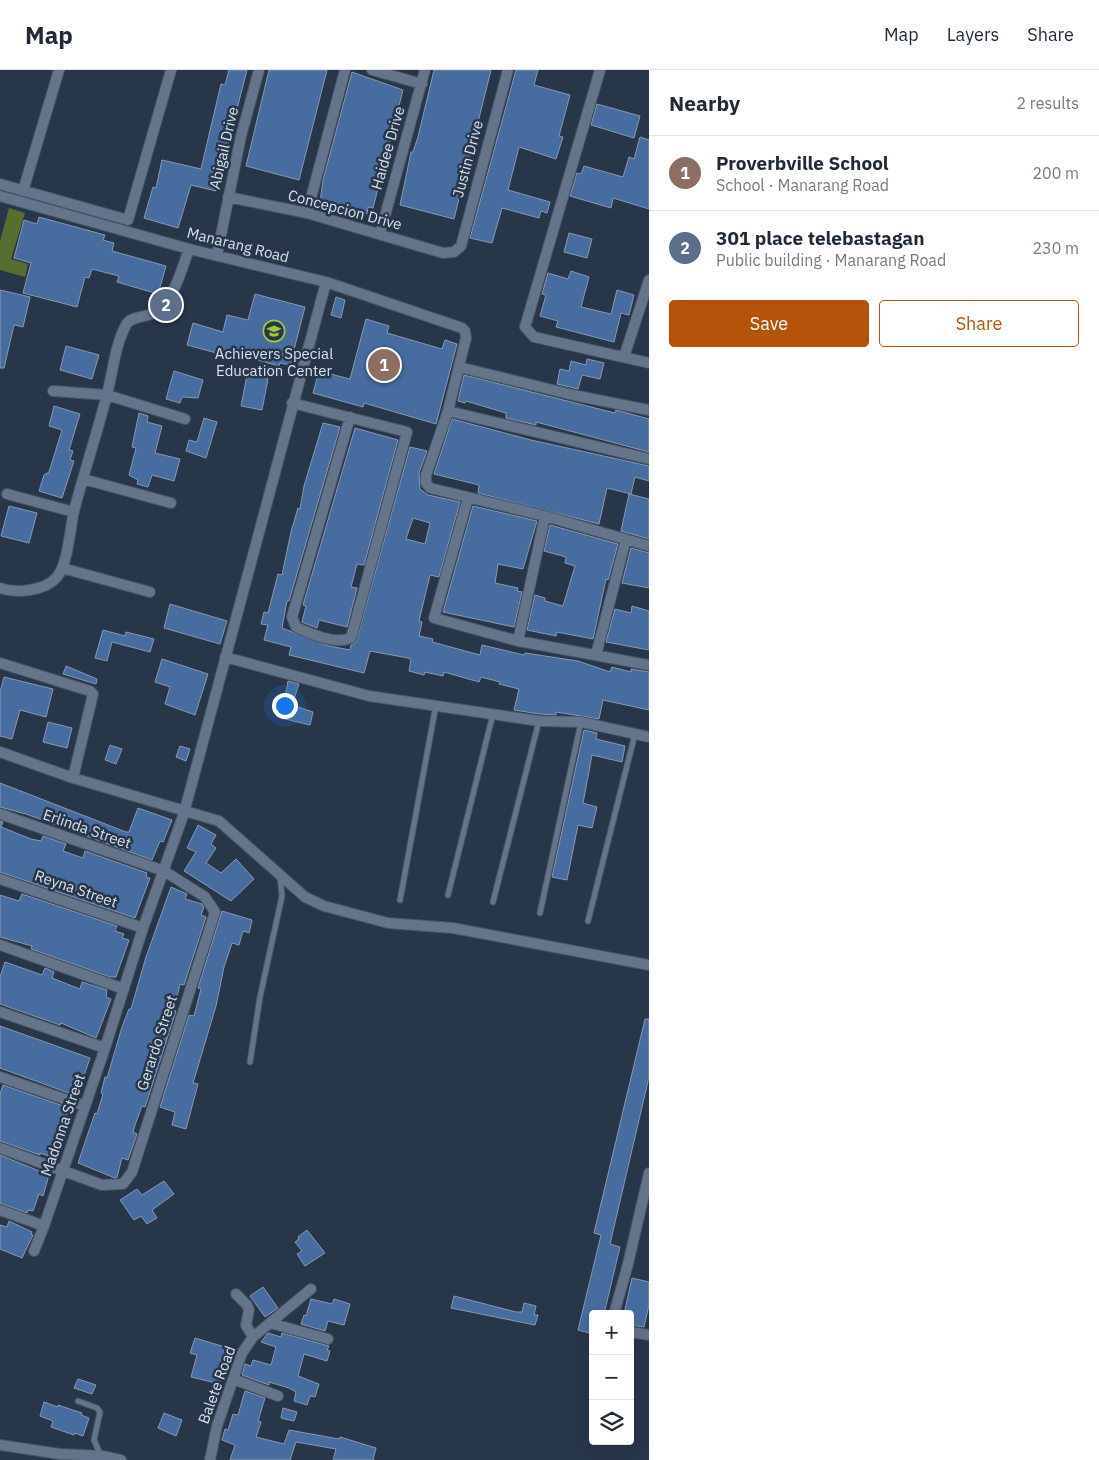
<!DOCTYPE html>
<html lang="en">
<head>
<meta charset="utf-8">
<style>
  :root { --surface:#fff; --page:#f6f6f7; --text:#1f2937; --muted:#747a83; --line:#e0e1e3; --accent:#b45309 }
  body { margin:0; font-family:"IBM Plex Sans",sans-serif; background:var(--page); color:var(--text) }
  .controls { position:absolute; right:15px; bottom:15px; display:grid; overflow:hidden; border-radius:5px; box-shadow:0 5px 20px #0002 }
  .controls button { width:45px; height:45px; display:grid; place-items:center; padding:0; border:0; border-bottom:1px solid var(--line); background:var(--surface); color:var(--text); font:25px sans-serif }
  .you { position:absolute; left:284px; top:635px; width:18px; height:18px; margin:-12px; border:4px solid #fff; border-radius:50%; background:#1a73e8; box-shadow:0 0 0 8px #1a73e833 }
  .badge { display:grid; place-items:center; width:32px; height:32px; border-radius:50%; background:var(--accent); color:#fff; font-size:16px; font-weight:700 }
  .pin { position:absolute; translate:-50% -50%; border:2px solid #fff; box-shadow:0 1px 5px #0006 }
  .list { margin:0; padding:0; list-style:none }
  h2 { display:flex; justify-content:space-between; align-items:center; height:65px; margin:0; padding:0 20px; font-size:21px }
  h2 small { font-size:16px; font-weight:400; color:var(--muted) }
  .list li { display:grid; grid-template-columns:32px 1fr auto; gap:15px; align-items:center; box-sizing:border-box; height:75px; padding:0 20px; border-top:1px solid var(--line) }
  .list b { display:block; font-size:19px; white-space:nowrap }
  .list p { margin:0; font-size:16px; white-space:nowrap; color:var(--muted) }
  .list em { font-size:16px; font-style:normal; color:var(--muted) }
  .actions { display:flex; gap:10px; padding:15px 20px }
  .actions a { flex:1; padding:11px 0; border:1px solid var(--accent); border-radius:5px; text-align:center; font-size:18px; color:var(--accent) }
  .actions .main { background:var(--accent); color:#fff }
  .icon { flex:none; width:28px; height:28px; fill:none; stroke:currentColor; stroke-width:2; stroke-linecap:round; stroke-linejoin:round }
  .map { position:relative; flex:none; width:649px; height:1390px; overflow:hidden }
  header { display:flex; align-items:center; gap:30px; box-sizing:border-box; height:70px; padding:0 25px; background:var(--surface); border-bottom:1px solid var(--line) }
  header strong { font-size:24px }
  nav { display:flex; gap:28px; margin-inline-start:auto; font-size:18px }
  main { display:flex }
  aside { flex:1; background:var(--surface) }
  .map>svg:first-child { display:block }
  .forest { fill:#586e30 }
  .building { fill:#476c9f; stroke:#8899b1; fill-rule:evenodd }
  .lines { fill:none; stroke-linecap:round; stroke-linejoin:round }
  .lane-casing { stroke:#485464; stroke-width:7 }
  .street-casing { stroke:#485464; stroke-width:12 }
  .lane { stroke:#64748a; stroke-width:5 }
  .street { stroke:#64748a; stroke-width:10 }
  .labels { text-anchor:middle; stroke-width:5; stroke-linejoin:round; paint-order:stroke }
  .street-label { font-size:15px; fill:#d8e1ee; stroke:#28364a }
  .poi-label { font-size:15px; fill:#d8e1ee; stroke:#28364a }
</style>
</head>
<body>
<header>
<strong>Map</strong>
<nav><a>Map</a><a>Layers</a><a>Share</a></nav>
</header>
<main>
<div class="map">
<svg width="649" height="1390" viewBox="0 0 649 1390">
  <rect width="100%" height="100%" fill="#28364a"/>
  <path class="forest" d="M9,138L25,143L11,189L28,194L25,207L0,200V171Z"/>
  <path class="building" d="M229,0H247L216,121L191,115L178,158L144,148L153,117L156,118L162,90L201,99L221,14L225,15Z
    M269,0H327L299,110L246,96Z
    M434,0H491L454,149L400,135L411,82H413L418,67Z
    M516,0H538L534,15L570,25L559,66L563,67L556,89L519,77L508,120L550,132L547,143L541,141L539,148L502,138L492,173L470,168Z
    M352,2L403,20L373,138L368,137L367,144L359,142L358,148L345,145L347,138L320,132L323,110Z
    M597,34L640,46L634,68L591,55Z
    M640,67L649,70V139L613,128L611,138L570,126L577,103L581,104L584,96L623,107L629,87L634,89Z
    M39,147L105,165L103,170L114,173L112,181L166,196L158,224L117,212L119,206L92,199L89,208L85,207L77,237L23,223L31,193L14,188L24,150L37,154Z
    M569,163L592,169L587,188L564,182Z
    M571,201L589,207L581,237L611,244L617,220L634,225L629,245L621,243L614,272L556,257L558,251L540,246L546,225L542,224L548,203L568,209Z
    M0,220L30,227L23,257L14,255L4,298H0Z
    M255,224L305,237L290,295L280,293L279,296L250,288L251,284L233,279L231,287L187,275L193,253L223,262L227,245L248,250Z
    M336,227L345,230L341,248L331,245Z
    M366,249L389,256L387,263L442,279L445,270L457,274L436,354L364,333L363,337L313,323L319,301L350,309Z
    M66,276L99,285L92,309L60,300Z
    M587,289L604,293L600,309L582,305L578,319L557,314L560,299L569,301L571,291L586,295Z
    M174,301L203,310L198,328L182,327L180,333L166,329Z
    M247,305L268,309L262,340L241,336Z
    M464,305L615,343L616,340L649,349V382L536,352V355L506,348V343L466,331L465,333L458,331Z
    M54,336L80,344L69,380L73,381L70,390L74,391L62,428L39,421L44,405L49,402L62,360L49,356Z
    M139,343L148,346L147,352L162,356L155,383L180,389L174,411L152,405L148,417L137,414L138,410L129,405L136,378L132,377Z
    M204,348L217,352L206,388L186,381L189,370L197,372Z
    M452,349L531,370L649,396V411L635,407L631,424L607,418L599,454L478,423L479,415L434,404Z
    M323,353L340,357L289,531H287L282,558L329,576L350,580L351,575L356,572L410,377L427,381L419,403L420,419L428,425L460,432L439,507L430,505L419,551L422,552L419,566L433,569L432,572L480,585L482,575L524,585L525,583L578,591L610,602L612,597L631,602V599L649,602V640L603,630L599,649L556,642V645L540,644L514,640L519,619L499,614L500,612L481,607L479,612L444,602L443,606L425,602L424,605L409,601L411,590L408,588L370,581L364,603L289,585L291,577L264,570L268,555L261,554L264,542L268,543L278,504L282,505L291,462L298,438L300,439L304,416ZM413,448L430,453L425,474L406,469Z
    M355,358L398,370L364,495L357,494L351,517L357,518L347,557L319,550L317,558L302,552L306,536L303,535Z
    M629,424L649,429V469L621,461Z
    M9,436L37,443L29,473L1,466Z
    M473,436L537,451L523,499L498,494L495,513L518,518L517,521L522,522L514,557L443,542Z
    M550,455L618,474L608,510L606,509L593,569L557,562L556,566L527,560L535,525L545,528V531L563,536L575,496L565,493L566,487L544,481Z
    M631,478L649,483V518L622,513Z
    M170,534L227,551L220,574L164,558Z
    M632,536L649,541V580L606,572L615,539L631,543Z
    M103,560L125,566L126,562L154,569L150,582L112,572L107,591L95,588Z
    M162,589L208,604L195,645L165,634L170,617L155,612Z
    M66,596L97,609L96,614L63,604Z
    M4,607L53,619L46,647L20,640L12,669L0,666V622Z
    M288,611L299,614L292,635L313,642L310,655L281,648Z
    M48,652L72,658L67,678L43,672Z
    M584,660L597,663L596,669L625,676L622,692L592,685L583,733L597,737L592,758L578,755L567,810L552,807Z
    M110,675L122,679L116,694L105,690Z
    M180,676L190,679L186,691L176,687Z
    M0,713L126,762H129L138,738L172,750L163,772L160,771L152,790L26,744L0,737Z
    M0,751L3,752L1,757L31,769L41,771L43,766L66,774L63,781L83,788L85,781L147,803L146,807L150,808L135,848L0,802Z
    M198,755L216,765L211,774L216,778L206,793L221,803L236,789L254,809L231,831L184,801L196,782L187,778Z
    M171,817L187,824L185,829L202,834L204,837L201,845L206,847L184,915L180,914L174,940L176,941L145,1037L142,1036L135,1055L133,1062L137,1064L128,1090L122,1088L117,1107L115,1108L78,1093L95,1043L97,1044L103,1024L101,1023L105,1007L107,1008L122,957L129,939H131L146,887Z
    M22,824L117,856L115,861L124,864L122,868L129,870L116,907H110L31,879L32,876L0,867V825L19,831Z
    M222,841L252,850L249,863L243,861L239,875L232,873L224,897L216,936L193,1013L198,1014L186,1059L172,1055L175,1042L160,1037L189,945L194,946L201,919L198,918Z
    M5,892L42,905L45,898L54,902L52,908L80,919L82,912L107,920L106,927L111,929L96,968L61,953L60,955L0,934V907Z
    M645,949H649V1007L610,1174L620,1177L604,1244H593V1264L578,1260L601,1165L594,1163Z
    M0,956L90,988L77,1026L0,998Z
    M3,1015L69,1038L55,1083L50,1082L49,1086L40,1083V1085L0,1071V1024Z
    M0,1085L49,1105L43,1126L39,1124L33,1141L28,1140L27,1143L0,1133Z
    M164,1111L174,1124L152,1140L157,1148L147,1154L141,1146L134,1150L120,1130L137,1119L142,1125Z
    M9,1151L32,1162L31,1164L33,1165L22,1188L0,1179V1155L7,1157Z
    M307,1160L325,1183L305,1196L297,1184L302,1181L295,1172L299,1169L298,1167Z
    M632,1208L649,1212V1235L644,1257L630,1255V1244H624Z
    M263,1217L278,1238L265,1247L250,1226Z
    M454,1226L516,1242H522L524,1233L536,1236L534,1245H538L535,1255L451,1238Z
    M311,1229L332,1234L334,1229L350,1234L344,1255L328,1251L325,1261L301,1254L304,1245L306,1246Z
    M268,1263L281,1267L282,1263L329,1276L327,1280L330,1281L327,1291L304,1284L298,1306L319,1314L315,1327L310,1326L307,1335L294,1331L296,1322L289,1318L269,1312V1315L242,1305L245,1294L251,1296L253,1290L271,1295L276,1277L261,1272Z
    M195,1268L235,1280L227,1305L223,1304L220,1314L191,1307L197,1285L190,1283Z
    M78,1309L96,1315L92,1324L74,1318Z
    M245,1321L265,1328L258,1351L261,1352L256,1367L284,1374L289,1360L339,1369L340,1367L376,1378L373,1390H333L336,1379L296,1372L290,1390H230L235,1375L222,1370L225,1359L228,1360L233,1344L238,1345Z
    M44,1332L58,1337V1335L82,1343L81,1345L89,1348L83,1366L75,1363L74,1365L51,1357L53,1351L40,1346Z
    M283,1338L297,1342L294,1351L281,1348Z
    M164,1343L182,1350L176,1366L158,1358Z"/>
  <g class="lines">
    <g class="lane-casing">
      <path id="lane" d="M448,825L493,644
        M400,830L436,635
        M493,832L539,651
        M540,843L581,652
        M588,851L635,664
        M250,992L260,927L282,826L280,806
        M78,1331L97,1338L100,1342L94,1370L101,1386"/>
    </g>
    <g class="street-casing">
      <path id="street" d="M372,0L422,14
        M600,0L525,257L534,267L649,293
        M0,114L128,150L171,0
        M23,121L59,0
        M0,126L189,179L326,212L462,258L465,261L466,268L448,341L426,405V413L430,418L545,446L649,476
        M228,127L307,143L443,183L454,182L461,176L508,0
        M307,143L345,0
        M380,164L425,0
        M217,185L241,66L259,0
        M624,287L649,210
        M459,297L573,325L649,340
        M53,321L107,325L185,349
        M292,333L407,362L351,568C335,575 311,564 296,557L292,547L350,347
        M448,341L649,389
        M83,409L171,433
        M7,424L74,442
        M468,428L434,548L518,571L649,595
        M62,498L150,522
        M0,518C16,524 45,521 57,507C68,494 70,458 74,441C84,402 97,364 107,324C113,302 115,275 126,255C131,245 147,248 156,242C174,230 182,198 189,179
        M518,571L545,446
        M596,585L626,469
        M225,587L369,626L539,651L581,652L649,667
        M0,593L90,621L93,624L73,708
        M0,682L73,708L219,751L305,827L324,836L388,853L453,858L649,895
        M0,744L164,801L205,827L215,842L132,1102L123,1114L102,1115L0,1078
        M0,809L143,858
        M0,875L124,919
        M0,942L105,978
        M0,1007L85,1036
        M0,1140L44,1156L105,978L143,858L184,743L326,212
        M34,1181L44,1156
        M236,1224L247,1235L249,1240L246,1255L253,1267
        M614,1244L628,1194L649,1103
        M270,1253L328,1269
        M630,1262L649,1265
        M233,1309L278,1326
        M0,1375L60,1384L103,1386L121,1390
        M210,1390L217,1356L242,1283L253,1267L311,1219"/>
    </g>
    <use href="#lane" class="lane"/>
    <use href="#street" class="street"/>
  </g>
  <defs>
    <g id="school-ring" transform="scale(1.125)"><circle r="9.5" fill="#28364a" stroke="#9cca32" stroke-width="1.5"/><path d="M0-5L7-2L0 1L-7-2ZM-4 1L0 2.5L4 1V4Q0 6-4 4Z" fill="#9cca32"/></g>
  </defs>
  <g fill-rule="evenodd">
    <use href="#school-ring" x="274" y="261"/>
  </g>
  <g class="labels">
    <g class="street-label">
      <text transform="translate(224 78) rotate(-77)" y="5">Abigail Drive</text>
      <text transform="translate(388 78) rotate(-74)" y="5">Haidee Drive</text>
      <text transform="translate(468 89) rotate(-75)" y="5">Justin Drive</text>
      <text transform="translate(345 140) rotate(15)" y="5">Concepcion Drive</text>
      <text transform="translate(238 175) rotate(14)" y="5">Manarang Road</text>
      <text transform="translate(87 759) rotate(19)" y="5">Erlinda Street</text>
      <text transform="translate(76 819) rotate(19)" y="5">Reyna Street</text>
      <text transform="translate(157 973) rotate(-72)" y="5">Gerardo Street</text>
      <text transform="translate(63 1055) rotate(-71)" y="5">Madonna Street</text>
      <text transform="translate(217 1315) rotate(-70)" y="5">Balete Road</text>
    </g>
    <g class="poi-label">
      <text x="274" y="289">Achievers Special<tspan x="274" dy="17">Education Center</tspan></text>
    </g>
  </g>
</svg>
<div class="controls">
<button>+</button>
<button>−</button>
<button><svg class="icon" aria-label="layers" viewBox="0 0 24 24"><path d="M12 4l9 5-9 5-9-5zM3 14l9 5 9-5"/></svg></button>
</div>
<div class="you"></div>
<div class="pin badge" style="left:384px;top:295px;background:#8d6e63">1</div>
<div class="pin badge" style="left:166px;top:235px;background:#5c6f8a">2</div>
</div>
<aside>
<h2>Nearby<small>2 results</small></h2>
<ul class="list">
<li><span class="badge" style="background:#8d6e63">1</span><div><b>Proverbville School</b><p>School · Manarang Road</p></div><em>200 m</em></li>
<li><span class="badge" style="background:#5c6f8a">2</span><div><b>301 place telebastagan</b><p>Public building · Manarang Road</p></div><em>230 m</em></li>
</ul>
<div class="actions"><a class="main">Save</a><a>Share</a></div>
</aside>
</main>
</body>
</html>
